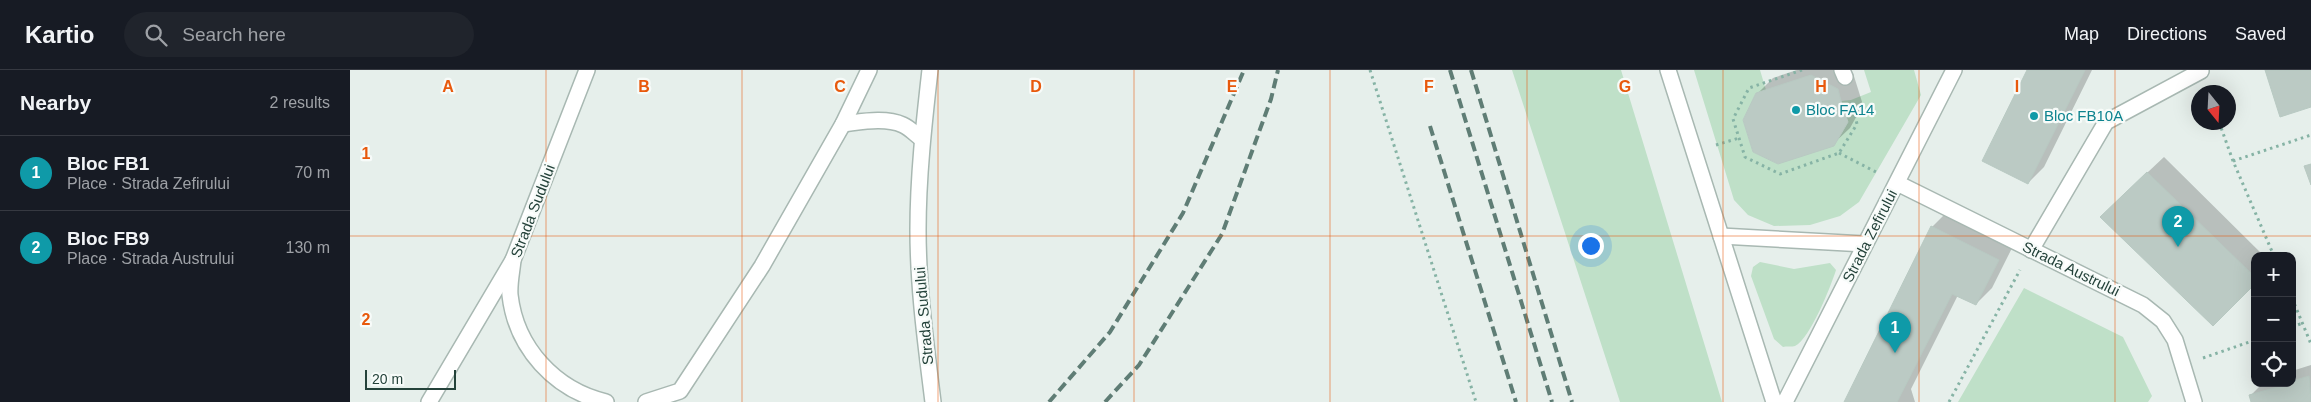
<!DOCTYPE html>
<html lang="en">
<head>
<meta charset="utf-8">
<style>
  :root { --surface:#171b24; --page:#20242c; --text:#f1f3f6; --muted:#9ea1a6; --line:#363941; --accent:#2563eb }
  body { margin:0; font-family:Helvetica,sans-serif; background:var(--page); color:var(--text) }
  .controls { position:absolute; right:15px; bottom:15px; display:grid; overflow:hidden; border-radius:10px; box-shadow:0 5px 20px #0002 }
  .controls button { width:45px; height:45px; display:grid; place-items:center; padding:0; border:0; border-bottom:1px solid var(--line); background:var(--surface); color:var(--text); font:25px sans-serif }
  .compass { position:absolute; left:1841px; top:15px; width:45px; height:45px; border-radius:50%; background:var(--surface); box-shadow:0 5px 20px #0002; rotate:162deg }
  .scale { position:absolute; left:15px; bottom:12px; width:91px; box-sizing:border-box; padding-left:5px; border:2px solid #24423a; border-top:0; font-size:14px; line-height:18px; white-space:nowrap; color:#24423a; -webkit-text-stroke:4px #f7fbf9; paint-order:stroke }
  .you { position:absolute; left:1240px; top:175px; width:18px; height:18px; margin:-12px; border:4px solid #fff; border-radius:50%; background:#1a73e8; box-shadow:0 0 0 8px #1a73e833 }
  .badge { display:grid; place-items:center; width:32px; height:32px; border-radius:50%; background:var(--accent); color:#fff; font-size:16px; font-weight:700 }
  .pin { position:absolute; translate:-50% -41px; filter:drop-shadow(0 1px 2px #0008) }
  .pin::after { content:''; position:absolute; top:26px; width:18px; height:15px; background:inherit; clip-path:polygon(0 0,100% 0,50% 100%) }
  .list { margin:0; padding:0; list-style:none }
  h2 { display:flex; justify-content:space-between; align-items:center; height:65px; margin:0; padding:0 20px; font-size:21px }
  h2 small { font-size:16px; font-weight:400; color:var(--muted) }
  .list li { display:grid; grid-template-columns:32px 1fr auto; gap:15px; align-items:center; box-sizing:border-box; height:75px; padding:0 20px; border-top:1px solid var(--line) }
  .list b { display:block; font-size:19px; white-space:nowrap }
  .list p { margin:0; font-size:16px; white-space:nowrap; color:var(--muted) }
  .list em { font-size:16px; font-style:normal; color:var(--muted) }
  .icon { flex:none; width:28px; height:28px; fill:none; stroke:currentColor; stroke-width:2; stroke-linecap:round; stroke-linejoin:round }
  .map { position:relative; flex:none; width:1961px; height:332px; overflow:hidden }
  header { display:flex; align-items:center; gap:30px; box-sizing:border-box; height:70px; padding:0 25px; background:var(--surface); border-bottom:1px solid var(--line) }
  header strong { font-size:24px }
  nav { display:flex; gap:28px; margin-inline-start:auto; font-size:18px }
  .search { width:350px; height:45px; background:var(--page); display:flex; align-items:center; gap:12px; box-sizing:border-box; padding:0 18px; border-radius:28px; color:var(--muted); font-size:19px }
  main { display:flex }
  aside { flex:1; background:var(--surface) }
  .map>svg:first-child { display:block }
  .green { fill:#bfe0c8 }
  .shadow { fill:#0003 }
  .building { fill:#bbcac4; stroke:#b8c9c2 }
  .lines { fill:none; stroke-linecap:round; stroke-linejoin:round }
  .service-casing { stroke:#a8b8b2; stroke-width:18 }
  .minor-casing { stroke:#a8b8b2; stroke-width:18 }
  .tertiary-casing { stroke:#a8b8b2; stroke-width:18 }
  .path { stroke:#86b3a5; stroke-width:3; stroke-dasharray:2.5 4; stroke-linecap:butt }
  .service { stroke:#fff; stroke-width:15 }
  .minor { stroke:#fff; stroke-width:15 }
  .tertiary { stroke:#fff; stroke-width:15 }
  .rail { stroke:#5f7d75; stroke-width:4; stroke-dasharray:10 5; stroke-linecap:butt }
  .grid { fill:none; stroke:#e8590c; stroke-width:1; stroke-opacity:0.55 }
  .culture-dot { fill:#0f9aa8; stroke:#f7fbf9; stroke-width:2 }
  .labels { text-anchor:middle; stroke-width:4.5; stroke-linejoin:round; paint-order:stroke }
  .culture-label { font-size:15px; fill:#0d838f; stroke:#f7fbf9; text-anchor:start }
  .street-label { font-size:15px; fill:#24423a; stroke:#f7fbf9 }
  .grid-label { font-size:16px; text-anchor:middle; font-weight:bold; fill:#e8590c; stroke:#f7fbf9; stroke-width:4.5; stroke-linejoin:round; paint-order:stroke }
</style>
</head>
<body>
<header>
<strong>Kartio</strong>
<div class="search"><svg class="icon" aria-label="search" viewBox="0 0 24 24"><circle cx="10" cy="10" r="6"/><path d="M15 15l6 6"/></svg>Search here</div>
<nav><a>Map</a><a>Directions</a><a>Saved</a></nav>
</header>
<main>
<aside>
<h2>Nearby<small>2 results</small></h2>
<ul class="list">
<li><span class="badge" style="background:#0f9aa8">1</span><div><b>Bloc FB1</b><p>Place · Strada Zefirului</p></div><em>70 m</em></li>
<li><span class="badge" style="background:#0f9aa8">2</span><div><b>Bloc FB9</b><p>Place · Strada Austrului</p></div><em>130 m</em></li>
</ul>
</aside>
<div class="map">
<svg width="1961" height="332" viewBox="0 0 1961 332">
  <rect width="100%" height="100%" fill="#e6efeb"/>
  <path class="green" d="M1162,0H1271L1372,332H1270Z
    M1344,0H1410L1416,20L1406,23L1393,50L1403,82L1428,94L1498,52L1491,31L1501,30L1521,22L1514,0H1564L1571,25L1509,132L1490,146L1460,155L1424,156L1398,145L1384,130Z
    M1410,192L1444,199L1480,193L1486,200C1481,216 1460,269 1445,276C1442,277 1436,276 1433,277L1424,269L1401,206L1403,197Z
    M1674,218L1773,267L1802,326L1798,332H1608Z"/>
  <path class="shadow" d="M1447,0H1497L1503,3L1513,35L1500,58L1483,74L1407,24L1423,8Z
    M1679,0H1742L1694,97L1678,113Z
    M1814,87L1914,186H1905V212L1767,131Z
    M1598,141L1664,174L1642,218L1626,234L1608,225L1561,319L1565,332H1496L1582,157Z
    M1961,295V332H1902L1900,326L1913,313H1942V301Z"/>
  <path class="building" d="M1677,0H1735L1678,114L1632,91Z
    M1915,0H1961V37L1930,47Z
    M1461,5L1488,19L1491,31L1498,52L1484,76L1428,94L1403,82L1393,50L1406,23Z
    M1961,94V115L1954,96Z
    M1797,102L1905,207V214L1863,256L1750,147Z
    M1581,156L1649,190L1626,235L1602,224L1547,332H1494Z
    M1959,306L1961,332H1901L1899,325L1942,313V311Z"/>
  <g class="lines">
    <g class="service-casing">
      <path id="service" d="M493,54C511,52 535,47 553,55C560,58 566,65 572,69
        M1371,166L1515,174
        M1681,180L1756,52L1851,1
        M79,332L163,190"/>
    </g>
    <g class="minor-casing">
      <path id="minor" d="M580,0C574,53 568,107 568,160C568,218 576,275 583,332
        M1318,0L1424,332
        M1492,0L1495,7
        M1547,113L1793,235L1813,251L1825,270L1844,332
        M1435,332L1604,0"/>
    </g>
    <g class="tertiary-casing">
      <path id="tertiary" d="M237,0L163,190C162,201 159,214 160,225C166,278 205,320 256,332
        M296,332L330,321L412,196L493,54L519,0"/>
    </g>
    <path class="path" d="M1020,0L1126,332
      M1452,0L1399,18L1383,49L1395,87L1430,104L1489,83L1507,54L1501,30
      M1869,52L1883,91L1924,186
      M1366,75L1389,68
      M1489,83L1526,102
      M1883,91L1961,65
      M1942,228L1961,274
      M1942,257L1953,253
      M1853,288L1905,270
      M1599,332L1670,200"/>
    <use href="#service" class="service"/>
    <use href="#minor" class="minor"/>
    <use href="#tertiary" class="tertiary"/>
    <path class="rail" d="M1100,0L1202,332
      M1121,0L1222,332
      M1080,56L1166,332
      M699,332L760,262L833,143L894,0
      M755,332L789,295L872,164L921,29L928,0"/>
  </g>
  <path class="grid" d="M196,0V332M392,0V332M588,0V332M784,0V332M980,0V332M1177,0V332M1373,0V332M1569,0V332M1765,0V332M0,166H1961"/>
  <g class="culture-dot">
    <circle cx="1446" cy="40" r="5"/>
    <circle cx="1684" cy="46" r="5"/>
  </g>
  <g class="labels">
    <g class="culture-label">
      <text x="1456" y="45">Bloc FA14</text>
      <text x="1694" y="51">Bloc FB10A</text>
    </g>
    <g class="street-label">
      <text transform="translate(183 141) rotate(-69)" y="5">Strada Sudului</text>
      <text transform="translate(1520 166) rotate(-63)" y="5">Strada Zefirului</text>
      <text transform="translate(1721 199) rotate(26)" y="5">Strada Austrului</text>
      <text transform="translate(574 246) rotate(-95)" y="5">Strada Sudului</text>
    </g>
  </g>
  <g class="grid-label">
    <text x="98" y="22">A</text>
    <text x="294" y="22">B</text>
    <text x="490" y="22">C</text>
    <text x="686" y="22">D</text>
    <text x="882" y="22">E</text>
    <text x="1079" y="22">F</text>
    <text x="1275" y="22">G</text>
    <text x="1471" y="22">H</text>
    <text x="1667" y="22">I</text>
    <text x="16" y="89">1</text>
    <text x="16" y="255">2</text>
  </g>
</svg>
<div class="controls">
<button>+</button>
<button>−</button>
<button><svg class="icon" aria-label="locate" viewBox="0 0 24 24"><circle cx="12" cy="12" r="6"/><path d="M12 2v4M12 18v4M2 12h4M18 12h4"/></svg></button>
</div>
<svg class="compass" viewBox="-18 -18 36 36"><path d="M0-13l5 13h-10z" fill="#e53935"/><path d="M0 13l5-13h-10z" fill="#9ea1a6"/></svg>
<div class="scale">20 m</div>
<div class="you"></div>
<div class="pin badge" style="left:1545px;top:283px;background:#0f9aa8">1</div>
<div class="pin badge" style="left:1828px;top:177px;background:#0f9aa8">2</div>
</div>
</main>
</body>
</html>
